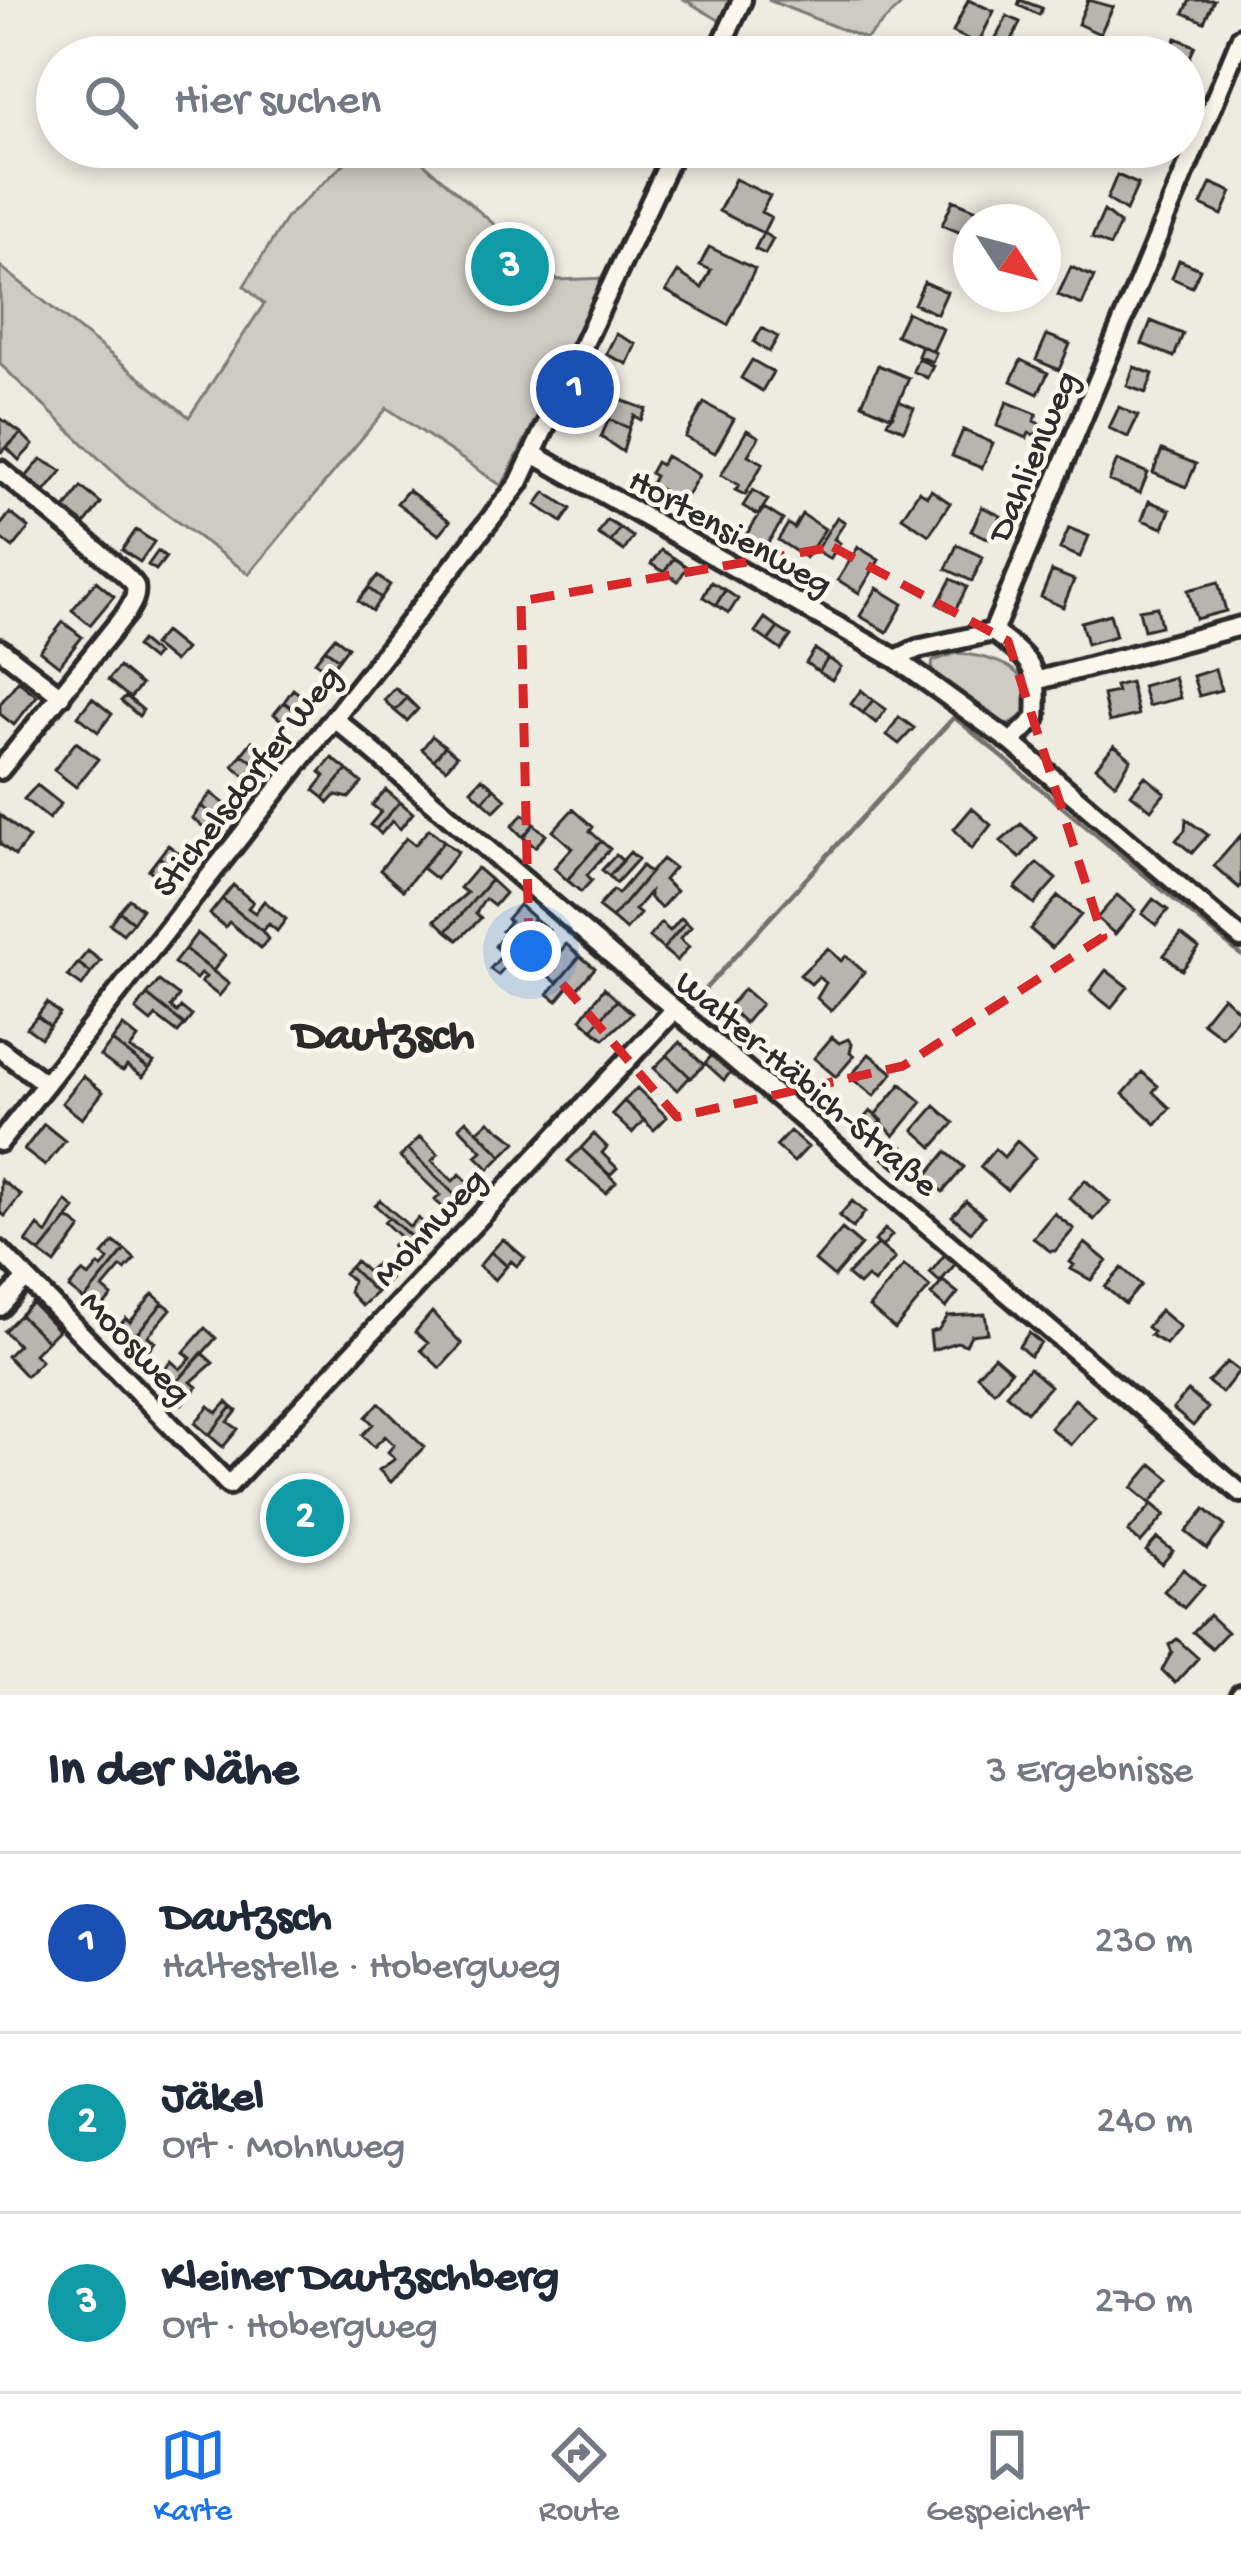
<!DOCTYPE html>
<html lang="de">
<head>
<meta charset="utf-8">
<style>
  :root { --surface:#fff; --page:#f2f2f3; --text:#1f2937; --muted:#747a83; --line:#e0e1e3; --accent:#1a73e8 }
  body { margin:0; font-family:"Gochi Hand",sans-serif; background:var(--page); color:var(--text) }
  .compass { position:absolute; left:953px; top:204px; width:108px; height:108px; border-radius:50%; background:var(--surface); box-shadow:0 6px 18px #0003; rotate:126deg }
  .you { position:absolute; left:531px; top:951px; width:42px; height:42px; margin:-30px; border:9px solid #fff; border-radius:50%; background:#1a73e8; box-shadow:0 0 0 18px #1a73e833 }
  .badge { display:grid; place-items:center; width:78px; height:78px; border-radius:50%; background:var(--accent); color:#fff; font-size:39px; font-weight:700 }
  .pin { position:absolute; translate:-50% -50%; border:6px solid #fff; box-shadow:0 3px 12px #0006 }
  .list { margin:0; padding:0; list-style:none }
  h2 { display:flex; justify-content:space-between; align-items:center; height:156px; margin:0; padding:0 48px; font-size:51px }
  h2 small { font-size:39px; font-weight:400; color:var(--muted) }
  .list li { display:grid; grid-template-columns:78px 1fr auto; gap:36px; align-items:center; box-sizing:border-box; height:180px; padding:0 48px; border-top:3px solid var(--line) }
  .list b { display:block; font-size:45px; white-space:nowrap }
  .list p { margin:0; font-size:39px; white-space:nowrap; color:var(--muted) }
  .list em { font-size:39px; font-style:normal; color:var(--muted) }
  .icon { flex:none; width:66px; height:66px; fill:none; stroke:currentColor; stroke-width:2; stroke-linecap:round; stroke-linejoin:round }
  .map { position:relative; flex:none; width:1241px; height:1695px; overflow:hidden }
  .search { position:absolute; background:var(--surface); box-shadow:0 6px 18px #0003; left:36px; right:36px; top:36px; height:132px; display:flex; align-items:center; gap:30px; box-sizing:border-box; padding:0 42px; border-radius:66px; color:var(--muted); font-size:45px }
  .sheet { height:696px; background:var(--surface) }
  nav { display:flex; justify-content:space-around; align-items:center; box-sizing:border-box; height:168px; border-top:3px solid var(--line); background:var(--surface); font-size:33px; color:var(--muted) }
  nav a { display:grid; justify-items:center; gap:6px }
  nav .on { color:var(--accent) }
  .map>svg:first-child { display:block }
  .green { fill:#cecbc2; stroke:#7c7b76; stroke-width:3 }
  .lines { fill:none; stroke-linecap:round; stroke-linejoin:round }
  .stream { stroke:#74726e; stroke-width:4.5 }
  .building { fill:#b8b5ae; stroke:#2b2b2b; stroke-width:3 }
  .minor-casing { stroke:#2b2b2b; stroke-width:26 }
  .minor { stroke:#fbf7ec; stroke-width:16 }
  .marked { fill:none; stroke:#d62828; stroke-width:9; stroke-dasharray:24 15; stroke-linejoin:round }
  .labels { text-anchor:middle; stroke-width:9; stroke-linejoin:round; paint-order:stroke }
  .street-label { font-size:36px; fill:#2b2b2b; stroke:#fbf7ec }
  .district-label { font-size:48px; font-weight:bold; fill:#2b2b2b; stroke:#fbf7ec }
</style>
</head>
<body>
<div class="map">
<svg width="1241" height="1695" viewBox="0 0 1241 1695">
  <rect width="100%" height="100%" fill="#eeebe0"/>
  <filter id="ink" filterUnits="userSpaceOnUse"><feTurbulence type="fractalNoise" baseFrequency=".00833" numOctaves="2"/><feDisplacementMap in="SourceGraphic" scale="24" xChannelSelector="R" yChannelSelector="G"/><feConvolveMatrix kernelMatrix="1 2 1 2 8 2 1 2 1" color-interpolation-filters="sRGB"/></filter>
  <g filter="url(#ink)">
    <path class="green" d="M685,0H734L724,23Z
      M768,0H906L866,39Z
      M362,147H405L558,280L606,278L502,486L387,408L249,574L128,486L0,364V266L189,417L264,304L244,286L287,217Z
      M957,653C993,657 1037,668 1028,713L1009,724L998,721L931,674L933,661Z"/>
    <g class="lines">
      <path class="stream" d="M695,1000L954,717L1241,955"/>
    </g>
    <path class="building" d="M968,0L994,11L978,44L953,32Z
      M1020,0L1042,8L1039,15L1018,5Z
      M1088,0L1113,7L1100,34L1078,24Z
      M1190,0H1214L1204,22L1184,13Z
      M1007,16L1020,22L1008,49L994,42Z
      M1176,38L1195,46L1186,66L1184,57H1168Z
      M1057,44L1080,55L1079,57H1051Z
      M1127,147H1153L1145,167L1122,157Z
      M1117,175L1138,184L1126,211L1107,199Z
      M735,179L770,196L761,212L771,217L763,233L719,211Z
      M1211,183L1232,192L1222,215L1201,205Z
      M953,200L984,213L980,222H971V237L942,225Z
      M1104,211L1120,224L1110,246L1092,238Z
      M763,233L773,239L765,254L755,249Z
      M709,247L755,269L728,325L666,291L678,272L702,288L711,270L700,265Z
      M1179,260L1200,269L1192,287L1172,278Z
      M1071,267L1094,277L1082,305L1058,295Z
      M924,282L947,292L937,314L914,304Z
      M907,312L943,329L933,351L896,335Z
      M1151,321L1183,334L1174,357L1142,344Z
      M762,328L778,337L769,352L754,342Z
      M616,334L636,344L627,364L606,354Z
      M1047,335L1070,344L1059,370L1036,360Z
      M922,346L936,353L932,362L918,356Z
      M918,359L933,366L927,378L913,371Z
      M752,360L773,372L762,391L741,378Z
      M1021,360L1048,373L1038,394L1011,381Z
      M878,365L909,378L892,417L862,404Z
      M1134,367L1153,374L1146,393L1127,386Z
      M618,399L646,409L641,420L634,416L629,428L609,419Z
      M899,401L914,408L904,430L887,423Z
      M1007,402L1037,414L1034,421L1040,424L1035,435L1029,433L1027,438L997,426Z
      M704,403L734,419L715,453L685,437Z
      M1119,407L1138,416L1128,437L1109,428Z
      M0,418L21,433L2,452L0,450Z
      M609,419L629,428L623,452L601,437Z
      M747,430L759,437L748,455L763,463L745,495L735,490L739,485L721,475Z
      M963,430L993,443L982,468L952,456Z
      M21,433L33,445L19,460L7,448Z
      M1162,450L1196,464L1186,487L1153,473Z
      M666,456L699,475L683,502L651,484L655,476L650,473L656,462L661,465Z
      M41,459L62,471L45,492L26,477Z
      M1117,460L1148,473L1140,493L1109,481Z
      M81,487L101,503L85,524L65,509Z
      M408,490L450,521L439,535L397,503Z
      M753,490L768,500L758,515L743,506Z
      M931,490L950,503L929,535L902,517L919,491L927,496Z
      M545,492L571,509L562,522L536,505Z
      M1149,501L1170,510L1163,528L1142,520Z
      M982,507L1001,516L990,539L971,531Z
      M764,508L783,520L765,547L746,535Z
      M10,513L29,528L13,548L0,538V526Z
      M802,514L825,529L806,558L778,540L788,524L794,528Z
      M837,517L845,522L834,539L840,543L830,559L816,550Z
      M607,520L620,528L611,542L598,534Z
      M620,528L633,537L624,551L611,542Z
      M1069,528L1089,536L1080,557L1060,549Z
      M136,530L154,542L140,562L122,550Z
      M957,545L983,557L972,581L946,569Z
      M858,547L879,560L859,593L838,580Z
      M661,550L674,558L664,572L651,564Z
      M158,551L166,557L156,570L148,565Z
      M674,558L687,567L678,581L664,572Z
      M1052,571L1074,580L1063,607L1041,597Z
      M377,576L390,585L381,598L368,588Z
      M951,579L967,587L954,613L938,604Z
      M96,581L114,596L90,625L72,610Z
      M711,582L725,590L716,605L703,597Z
      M1218,582L1226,611L1196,619L1188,590Z
      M368,588L381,598L372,611L358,601Z
      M877,588L903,604L887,632L860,616Z
      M725,590L738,599L729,613L716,605Z
      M1157,607L1161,626L1144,630L1139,610Z
      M1110,614L1116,636L1087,644L1081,622Z
      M765,618L778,628L768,641L755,632Z
      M63,622L82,637L59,666L40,651Z
      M778,628L791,636L781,650L768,641Z
      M164,632L185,649L174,662L153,645Z
      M335,637L348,647L339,659L325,649Z
      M141,641L157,654L152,660L136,647Z
      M325,649L339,659L329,672L315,662Z
      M815,649L828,658L819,672L806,663Z
      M828,658L841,667L832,680L819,672Z
      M119,667L141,685L130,698L108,680Z
      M1215,669L1221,690L1199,696L1193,676Z
      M1174,677L1180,698L1148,706L1142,686Z
      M18,681L37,696L14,725L0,714V704Z
      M1130,682L1138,715L1109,722L1103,695L1117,692L1115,686Z
      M395,688L407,698L395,711L384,700Z
      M293,689L307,700L297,712L284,702Z
      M861,690L873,700L863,713L851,704Z
      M126,696L143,710L139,716L121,701Z
      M92,698L112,714L98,732L78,716Z
      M407,698L418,709L407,721L395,711Z
      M873,700L886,709L876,723L863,713Z
      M284,702L297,712L287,725L274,714Z
      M899,717L914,728L899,744L887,735Z
      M432,736L445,746L434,760L422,749Z
      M252,741L265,752L256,764L242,754Z
      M76,742L98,759L76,787L54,770Z
      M1114,745L1131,759L1116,784L1096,767Z
      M445,746L457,756L446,769L434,760Z
      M242,754L256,764L246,777L233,766Z
      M332,758L347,770L324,798L314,790L325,776L320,772Z
      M347,770L362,783L349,798L336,795L329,803L324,798Z
      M1145,776L1165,793L1151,810L1131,794Z
      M482,778L494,788L483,801L471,790Z
      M37,785L61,804L49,819L24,799Z
      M494,788L506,799L494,811L483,801Z
      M386,790L400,802L376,829L370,825L381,812L372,805Z
      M211,793L225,804L215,816L201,806Z
      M400,802L413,813L400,829L392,821L381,834L376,829Z
      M201,806L215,816L205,828L192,818Z
      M972,808L991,825L972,849L954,829Z
      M573,809L593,827L590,831L601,841L567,880L554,868L572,848L553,831Z
      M523,814L534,824L523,837L512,826Z
      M0,815L29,838L15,856L0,844Z
      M1186,819L1208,835L1192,853L1176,840L1185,830Z
      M534,824L546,835L535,847L523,837Z
      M1021,824L1037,838L1020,858L1001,841Z
      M429,829L444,841L403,890L380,870L406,838L415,845Z
      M1241,835V885L1239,888L1214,866Z
      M444,841L458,852L436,879L422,868Z
      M601,841L610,849L587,875L592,880L581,892L567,880Z
      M168,845L183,856L174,869L159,857Z
      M630,852L638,859L616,883L609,876Z
      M616,855L623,861L609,876L602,870Z
      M159,857L174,869L164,881L149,870Z
      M662,859L674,868L664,880L676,891L661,908L650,898V892L635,910L640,914L626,930L612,918Z
      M1037,863L1056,879L1034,904L1015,888Z
      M642,866L650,873L612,918L598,907L613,890L618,894Z
      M477,868L491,880L447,931L435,920L467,893L460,888Z
      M491,880L505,893L494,906L485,899L476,913L481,918L458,940L447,931Z
      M233,885L253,902L248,908L255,913L264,901L286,919L277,931L269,924L262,931L222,899Z
      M1117,895L1135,910L1115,934L1097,918Z
      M1058,896L1081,915L1052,948L1030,929Z
      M129,899L142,909L133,922L119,911Z
      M222,899L262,931L268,939L261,948L229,922L225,927L210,914Z
      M1153,899L1168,910L1156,925L1142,914Z
      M519,905L534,918L503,954L495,946L505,933L502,931L510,921L507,919Z
      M119,911L133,922L123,934L110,924Z
      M534,918L549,930L531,951L524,945L498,975L490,969Z
      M681,918L686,922L663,949L649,937L661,923L670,931Z
      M686,922L691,927L680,939L689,947L677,961L663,949Z
      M197,933L225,955L213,971L185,949Z
      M1181,934L1199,948L1182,970L1164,955Z
      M566,944L580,956L557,983L545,973Z
      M828,948L841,961L846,956L864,972L831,1011L817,998L826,983L818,977L811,984L800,975Z
      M185,949L229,984L219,996L201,982L206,977L201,973L196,979L174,963Z
      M88,951L101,961L91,973L78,963Z
      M580,956L595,968L577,989L571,984L557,1001L548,994Z
      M78,963L91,973L82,986L68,976Z
      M1106,970L1128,987L1111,1008L1090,991Z
      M159,981L179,996L171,1007L177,1012L181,1007L192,1016L185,1025L147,995Z
      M604,988L617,1000L592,1029L581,1019Z
      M744,989L761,1004L745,1023L728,1007Z
      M147,995L185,1025L178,1033L156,1016L151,1022L136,1010Z
      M1223,996L1241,1013L1222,1037L1202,1022Z
      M617,1000L632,1013L604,1039L592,1029Z
      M47,1003L60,1014L50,1026L37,1016Z
      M37,1016L50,1026L41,1038L27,1028Z
      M123,1026L138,1038L130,1049L154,1062L149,1069L112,1041Z
      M832,1037L839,1043L848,1039L852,1044L850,1053L854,1056L836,1077L814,1058Z
      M112,1041L149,1069L143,1077L127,1066L123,1071L115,1067L100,1056Z
      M680,1042L704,1065L691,1078L667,1055Z
      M715,1052L734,1068L724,1080L705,1063Z
      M869,1054L893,1073L874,1096L850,1077Z
      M667,1055L690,1077L677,1090L654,1068Z
      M1142,1072L1158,1086L1153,1092L1170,1108L1156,1124L1123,1094Z
      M83,1076L103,1092L82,1119L62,1103Z
      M901,1084L922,1102L894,1136L875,1115Z
      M637,1088L667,1117L654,1130L624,1101Z
      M624,1101L644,1120L632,1133L612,1114Z
      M935,1106L954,1123L933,1147L914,1130Z
      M870,1111L882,1120L868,1138L856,1128Z
      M466,1120L502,1156L489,1169L476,1156L482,1151L459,1127Z
      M489,1121L516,1142L502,1156L478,1131Z
      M44,1124L65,1141L45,1166L24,1150Z
      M790,1131L808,1147L794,1162L776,1146Z
      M594,1134L607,1147L602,1153L617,1168L610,1175L581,1148Z
      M420,1137L438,1154L432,1161L453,1181L460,1174L474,1188L461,1201L408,1149Z
      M895,1141L908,1151L895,1168L882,1157Z
      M1017,1141L1035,1158L1007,1190L980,1167L995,1149L1004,1157Z
      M581,1148L616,1182L606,1193L568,1161Z
      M408,1149L461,1201L449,1214L435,1200L440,1195L400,1157Z
      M946,1152L964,1167L943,1192L925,1177Z
      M1,1180L21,1195L5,1216L0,1212Z
      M1085,1180L1110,1202L1094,1220L1069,1198Z
      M380,1200L410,1227L418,1218L432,1232L420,1245L375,1205Z
      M66,1201L75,1209L40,1253L26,1242L38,1226L47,1234Z
      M852,1201L865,1212L853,1228L839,1216Z
      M966,1201L984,1216L971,1232L952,1216Z
      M1054,1213L1074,1229L1055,1251H1050L1033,1238Z
      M389,1217L420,1245L407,1260L392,1246L400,1237L384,1222Z
      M68,1218L81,1228L55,1264L40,1253Z
      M842,1229L861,1245L834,1277L815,1261Z
      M885,1229L892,1235L882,1247L875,1241Z
      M503,1239L525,1258L517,1266L511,1261L507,1266L491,1252Z
      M114,1242L125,1250L84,1300L69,1288L83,1272L89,1277L99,1265L102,1268L108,1260L103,1255Z
      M1085,1243L1107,1261L1091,1280L1071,1269L1074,1265L1070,1262Z
      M878,1244L895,1258L874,1283L867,1277L859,1285L847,1275Z
      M125,1250L135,1259L125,1270L121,1267L103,1288L112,1296L98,1312L84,1300Z
      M491,1252L507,1266L495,1280L479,1266Z
      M946,1253L957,1262L940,1282L930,1273Z
      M356,1261L367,1272L376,1264L390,1279L376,1293L350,1267Z
      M904,1265L930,1287L895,1329L869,1307Z
      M350,1267L376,1293L362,1306L349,1292L352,1281L344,1273Z
      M1122,1268L1141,1285L1125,1304L1105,1287Z
      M943,1281L958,1293L946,1308L931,1295Z
      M153,1294L163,1303L126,1346L112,1334L126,1318L130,1322Z
      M32,1303L58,1330L47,1341L20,1315Z
      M163,1303L171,1309L148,1336L155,1342L140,1359L126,1346Z
      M1160,1310L1180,1327L1166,1344L1150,1335L1153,1332L1147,1327Z
      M432,1312L462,1344L440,1368L421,1350L428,1343L415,1332Z
      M985,1314L988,1333L971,1335L966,1345L957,1342L932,1350L930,1332L938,1330L948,1316Z
      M20,1315L47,1341L34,1354L41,1361L26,1376L7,1356L18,1345L4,1331Z
      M205,1328L216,1338L168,1392L155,1380L171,1361L180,1369L191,1358L184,1352Z
      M1029,1333L1041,1343L1030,1356L1019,1346Z
      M202,1353L213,1363L191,1382L197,1387L182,1404L168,1392Z
      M994,1356L1011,1371L994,1391L977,1375Z
      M1227,1362L1239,1371L1222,1393L1208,1382Z
      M1029,1368L1050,1386L1027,1412L1006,1394Z
      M1188,1391L1208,1408L1193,1426L1173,1409Z
      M1075,1399L1095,1417L1071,1445L1050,1428Z
      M227,1402L232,1407L209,1435L195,1423L209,1406L217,1413Z
      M379,1403L424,1447L391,1482L379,1470L395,1459L388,1452L394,1445L385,1436L374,1447L362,1435L373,1424L366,1417Z
      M232,1407L237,1411L228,1422L238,1429L223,1447L209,1435Z
      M1152,1464L1170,1479L1150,1503L1132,1488Z
      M306,1502L320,1517L304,1533L289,1519Z
      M1152,1504L1165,1515L1141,1543L1128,1532Z
      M1205,1509L1225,1526L1207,1549L1186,1532Z
      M1157,1538L1173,1551L1162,1564L1146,1551Z
      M1183,1569L1203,1586L1184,1608L1164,1591Z
      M1209,1615L1227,1632L1212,1648L1193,1632Z
      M1177,1639L1198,1658L1175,1683L1162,1670L1172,1652L1169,1645Z"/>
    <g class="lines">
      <g class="minor-casing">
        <path id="minor" d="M716,57L742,0
          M535,455L896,659L1011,742L1036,718C1039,668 1033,661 993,632L917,649L896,659
          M0,470C18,486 132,576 135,586C137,596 132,604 127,612L0,770
          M993,632L1241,37
          M0,649L61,696
          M1039,680L1241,626
          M334,718L1241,1493
          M1011,742L1241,938
          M0,1049L46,1084
          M0,1142L519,483L676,147
          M0,1251L229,1485L674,1010
          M0,1307L26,1278
          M1240,1695L1241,1694"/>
      </g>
      <use href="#minor" class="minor"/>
    </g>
  </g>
  <path class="marked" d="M833,547L1008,641L1103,937L903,1066L677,1117L529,945L521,601Z"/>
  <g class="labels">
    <g class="street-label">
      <text transform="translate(1030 455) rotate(-67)" y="13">Dahlienweg</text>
      <text transform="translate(732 529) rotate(29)" y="13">Hortensienweg</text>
      <text transform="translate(244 779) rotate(-52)" y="13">Stichelsdorfer Weg</text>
      <text transform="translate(809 1081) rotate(40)" y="13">Walter-Häbich-Straße</text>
      <text transform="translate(427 1225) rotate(-47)" y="13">Mohnweg</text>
      <text transform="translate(138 1345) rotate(46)" y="13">Moosweg</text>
    </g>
    <g class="district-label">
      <text x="384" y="1047">Dautzsch</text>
    </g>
  </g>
</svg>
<svg class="compass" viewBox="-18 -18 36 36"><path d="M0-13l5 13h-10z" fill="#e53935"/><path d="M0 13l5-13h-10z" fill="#747a83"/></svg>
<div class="you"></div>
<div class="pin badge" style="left:575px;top:389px;background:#1a4fb4">1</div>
<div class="pin badge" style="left:305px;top:1518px;background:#0f9aa8">2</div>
<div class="pin badge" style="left:510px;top:267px;background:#0f9aa8">3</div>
<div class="search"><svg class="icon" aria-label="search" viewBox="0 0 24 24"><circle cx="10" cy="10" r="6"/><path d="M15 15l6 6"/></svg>Hier suchen</div>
</div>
<section class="sheet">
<h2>In der Nähe<small>3 Ergebnisse</small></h2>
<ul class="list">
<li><span class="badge" style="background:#1a4fb4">1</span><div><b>Dautzsch</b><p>Haltestelle · Hobergweg</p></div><em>230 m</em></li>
<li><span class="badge" style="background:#0f9aa8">2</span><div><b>Jäkel</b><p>Ort · Mohnweg</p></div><em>240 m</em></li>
<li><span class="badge" style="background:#0f9aa8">3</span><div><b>Kleiner Dautzschberg</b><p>Ort · Hobergweg</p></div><em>270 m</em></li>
</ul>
</section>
<nav>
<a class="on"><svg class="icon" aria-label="map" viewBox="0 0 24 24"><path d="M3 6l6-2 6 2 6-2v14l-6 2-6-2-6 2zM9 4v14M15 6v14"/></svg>Karte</a>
<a><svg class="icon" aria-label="directions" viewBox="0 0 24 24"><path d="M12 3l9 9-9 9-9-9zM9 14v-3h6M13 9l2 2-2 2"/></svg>Route</a>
<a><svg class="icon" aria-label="saved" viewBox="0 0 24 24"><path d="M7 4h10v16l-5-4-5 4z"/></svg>Gespeichert</a>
</nav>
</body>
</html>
